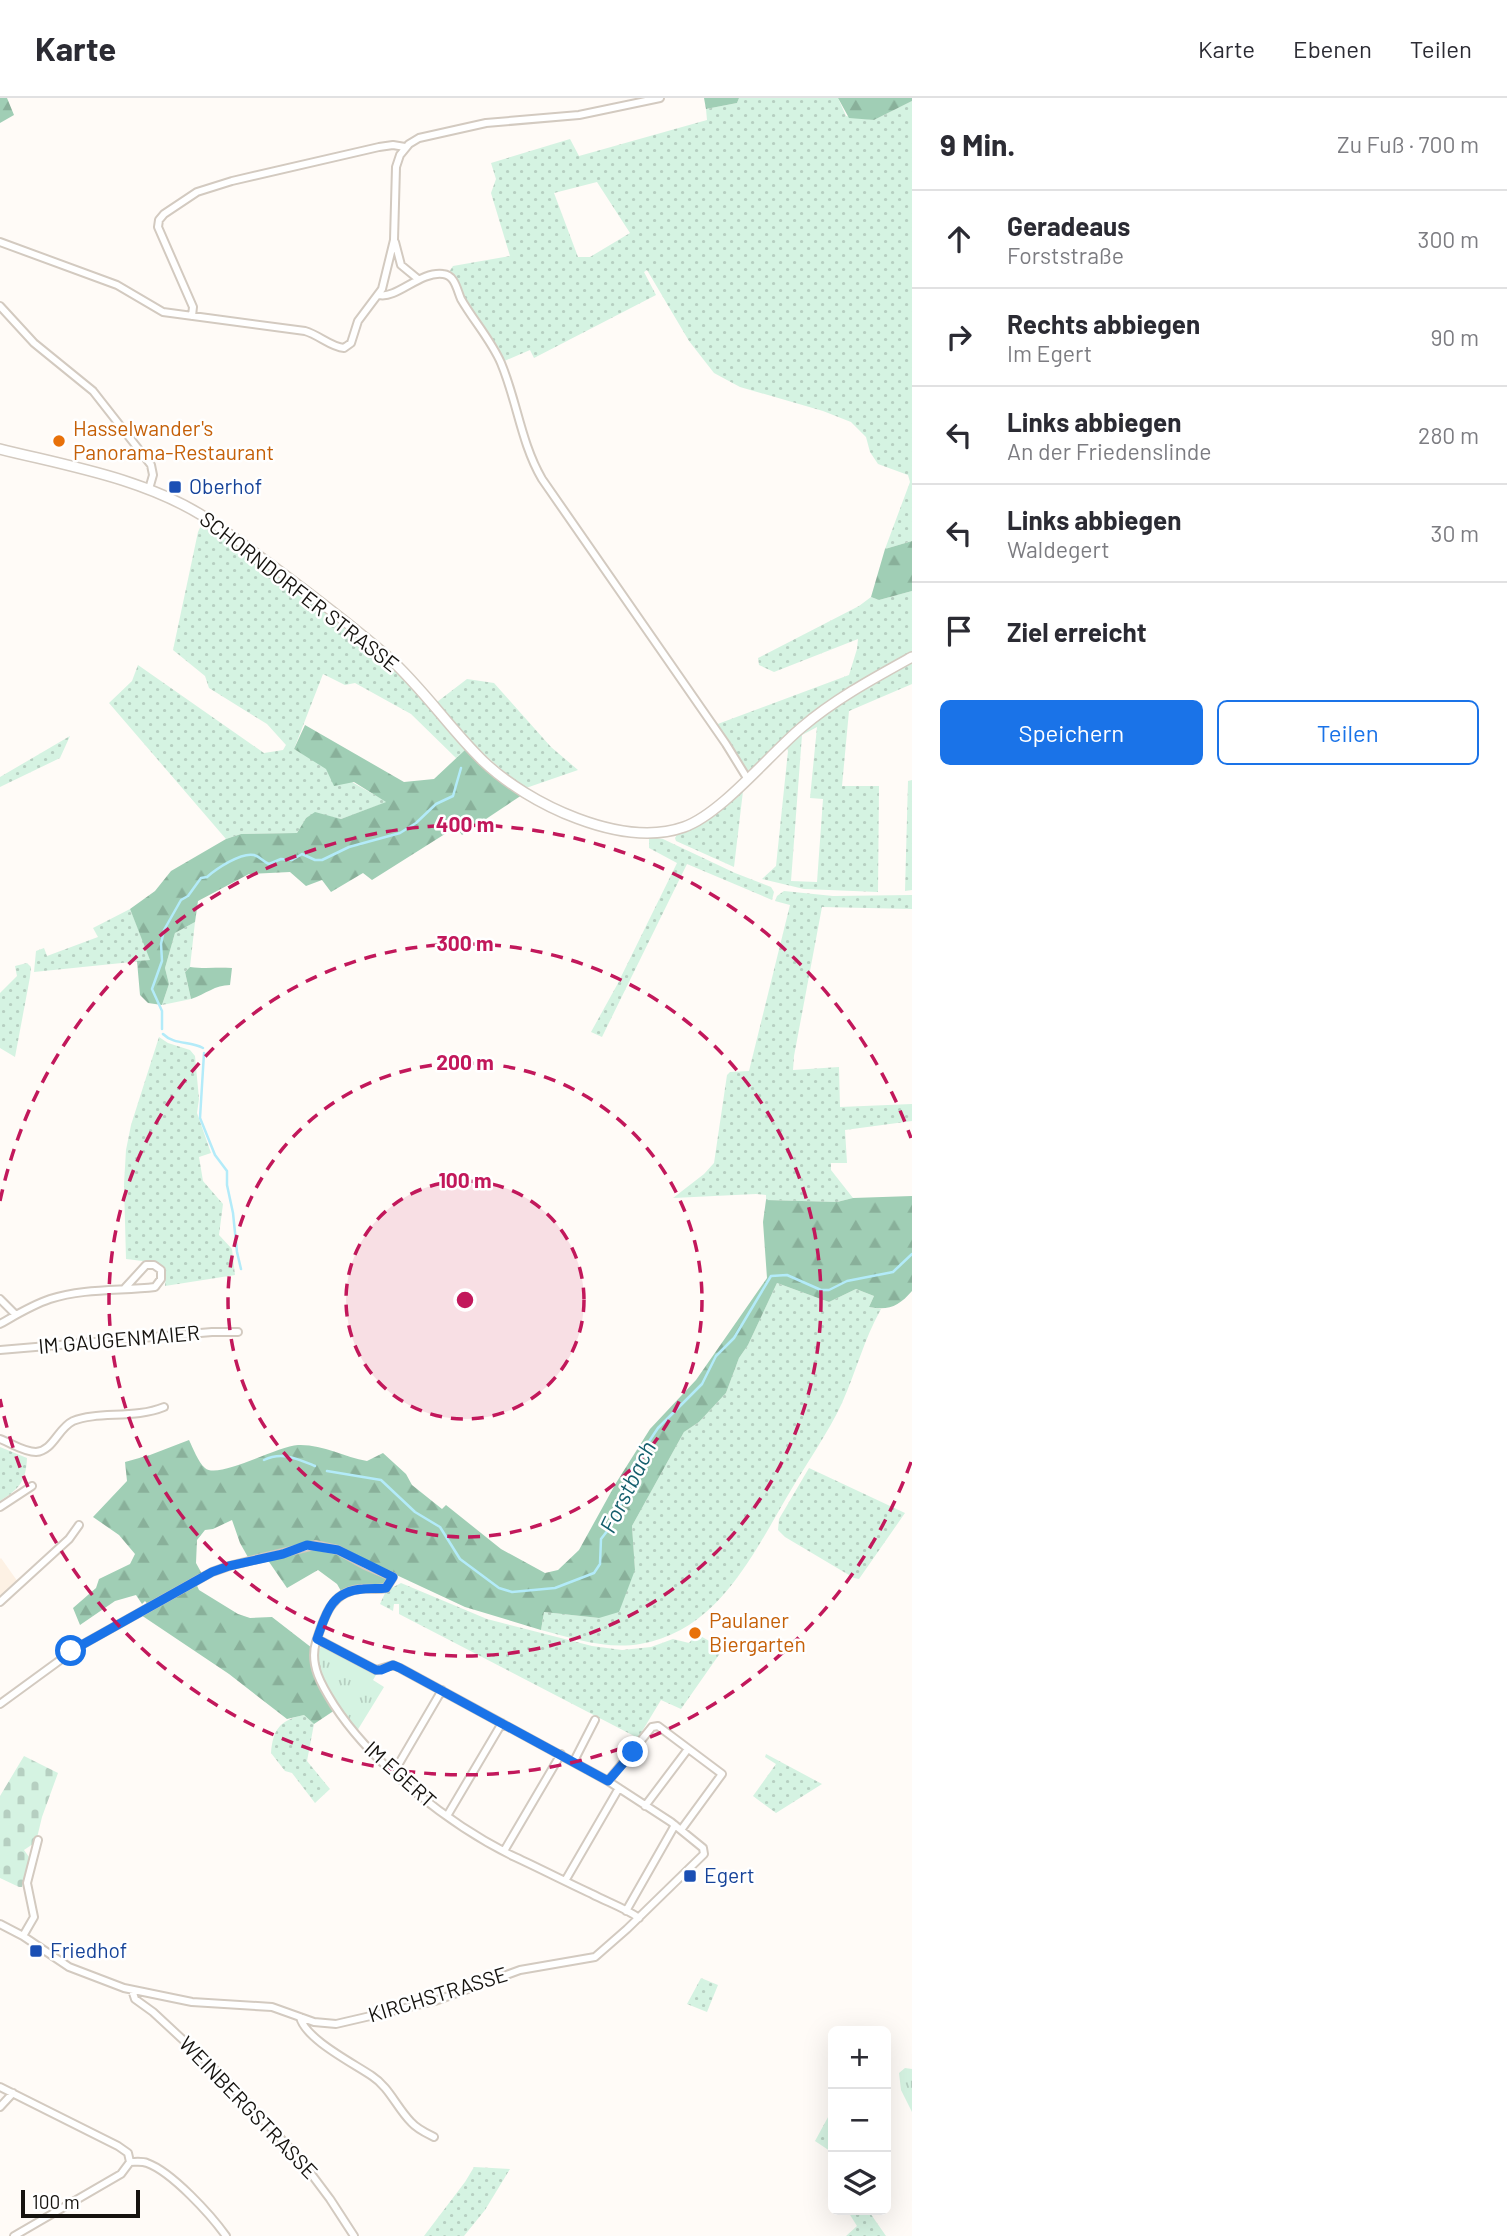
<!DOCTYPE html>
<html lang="de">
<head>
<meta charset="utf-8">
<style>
  :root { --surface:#fff; --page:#f2f2f3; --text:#2b2b33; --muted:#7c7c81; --line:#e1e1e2; --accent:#1a73e8 }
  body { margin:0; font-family:Barlow,sans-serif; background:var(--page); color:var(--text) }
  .controls { position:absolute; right:21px; bottom:21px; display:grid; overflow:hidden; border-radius:10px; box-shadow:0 7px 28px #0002 }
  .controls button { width:63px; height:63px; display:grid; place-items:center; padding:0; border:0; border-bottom:2px solid var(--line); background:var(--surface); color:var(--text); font:35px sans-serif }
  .scale { position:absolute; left:21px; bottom:18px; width:119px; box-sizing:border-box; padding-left:7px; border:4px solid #16130f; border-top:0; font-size:19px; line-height:24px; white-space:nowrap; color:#16130f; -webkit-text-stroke:5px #fff; paint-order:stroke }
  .stop { position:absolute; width:21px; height:21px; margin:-16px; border:5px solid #1a73e8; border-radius:50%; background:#fff }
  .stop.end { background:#1a73e8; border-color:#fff; box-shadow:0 2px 7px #0008 }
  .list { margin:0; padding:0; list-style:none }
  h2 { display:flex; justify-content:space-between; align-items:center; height:91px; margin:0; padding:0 28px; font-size:30px }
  h2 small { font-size:23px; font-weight:400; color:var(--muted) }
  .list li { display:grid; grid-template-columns:46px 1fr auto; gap:21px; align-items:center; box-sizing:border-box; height:98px; padding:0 28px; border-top:2px solid var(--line) }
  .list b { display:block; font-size:26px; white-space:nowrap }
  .list p { margin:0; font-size:23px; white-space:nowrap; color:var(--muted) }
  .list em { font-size:23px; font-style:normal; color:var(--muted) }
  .actions { display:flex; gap:14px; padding:21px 28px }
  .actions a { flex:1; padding:16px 0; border:2px solid var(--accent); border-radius:10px; text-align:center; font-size:24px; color:var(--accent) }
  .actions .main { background:var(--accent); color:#fff }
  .icon { flex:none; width:38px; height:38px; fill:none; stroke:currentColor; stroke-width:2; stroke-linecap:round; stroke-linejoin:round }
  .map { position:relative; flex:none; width:912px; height:2138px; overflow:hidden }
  header { display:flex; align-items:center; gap:42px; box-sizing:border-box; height:98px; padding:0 35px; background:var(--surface); border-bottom:2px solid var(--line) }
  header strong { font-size:33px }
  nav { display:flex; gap:38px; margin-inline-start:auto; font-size:24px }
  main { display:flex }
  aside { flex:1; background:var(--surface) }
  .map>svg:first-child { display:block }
  .built { fill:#fdf1e4 }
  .grass { fill:url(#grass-dots); fill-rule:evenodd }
  .forest { fill:url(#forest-firs) }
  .cemetery { fill:url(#cemetery-stones) }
  .park { fill:url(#park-tufts) }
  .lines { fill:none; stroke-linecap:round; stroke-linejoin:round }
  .stream { stroke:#b3ebf9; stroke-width:2.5 }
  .street-casing { stroke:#d3cac0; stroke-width:10 }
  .secondary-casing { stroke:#d3cac0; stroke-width:12 }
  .street { stroke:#fff; stroke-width:6 }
  .secondary { stroke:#fff; stroke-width:9 }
  .route { stroke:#1a73e8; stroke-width:9 }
  .ring { fill:none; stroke:#c2185b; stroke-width:3.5; stroke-dasharray:12 9 }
  .food-dot { fill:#e8710a; stroke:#fff; stroke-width:2.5 }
  .transit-dot { fill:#1a4fb4; stroke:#fff; stroke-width:2.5 }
  .labels { text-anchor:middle; stroke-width:5; stroke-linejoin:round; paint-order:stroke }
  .food-label { font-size:21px; fill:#c56008; stroke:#fff; text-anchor:start }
  .transit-label { font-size:21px; fill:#164399; stroke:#fff; text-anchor:start }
  .street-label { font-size:21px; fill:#16130f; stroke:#fff }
  .water-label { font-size:23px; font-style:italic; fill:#155f6d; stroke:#fff }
  .centre { fill:#c2185b; stroke:#fff; stroke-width:3.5 }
  .ring-label { font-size:21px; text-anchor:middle; font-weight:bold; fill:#c2185b; stroke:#fff; stroke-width:5; stroke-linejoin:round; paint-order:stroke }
</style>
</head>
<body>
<header>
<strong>Karte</strong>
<nav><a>Karte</a><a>Ebenen</a><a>Teilen</a></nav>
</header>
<main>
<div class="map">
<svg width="912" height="2138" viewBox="0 0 912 2138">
  <defs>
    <pattern id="grass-dots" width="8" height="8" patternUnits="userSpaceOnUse" patternTransform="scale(1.75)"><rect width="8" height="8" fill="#d5f3e2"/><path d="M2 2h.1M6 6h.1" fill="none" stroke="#b6cfc1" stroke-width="1.8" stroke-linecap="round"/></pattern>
    <pattern id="forest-firs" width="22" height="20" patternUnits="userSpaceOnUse" patternTransform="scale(1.75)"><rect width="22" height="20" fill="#a0ceb5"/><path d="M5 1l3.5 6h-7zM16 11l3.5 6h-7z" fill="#89b09a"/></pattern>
    <pattern id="cemetery-stones" width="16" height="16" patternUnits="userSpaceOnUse" patternTransform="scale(1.75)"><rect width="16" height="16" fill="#d5f3e2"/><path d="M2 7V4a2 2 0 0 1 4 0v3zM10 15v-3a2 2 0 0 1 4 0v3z" fill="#b6cfc1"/></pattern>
    <pattern id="park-tufts" width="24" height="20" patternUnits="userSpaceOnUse" patternTransform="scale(1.75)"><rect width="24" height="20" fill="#d5f3e2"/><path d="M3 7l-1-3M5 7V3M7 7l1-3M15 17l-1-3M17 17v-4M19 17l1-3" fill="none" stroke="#b6cfc1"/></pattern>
  </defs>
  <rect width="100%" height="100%" fill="#fffbf7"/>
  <path class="built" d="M1,1460L18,1484L0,1498V1461Z"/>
  <path class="grass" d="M739,0H838L846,18L874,22L912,3V443L885,451L910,384L908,377L878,366L870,354L866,339L851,324L823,313L740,289L714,275L689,243L647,172L644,174L656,197L534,260L530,252L502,264L449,174L453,168L510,158L491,95L496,81L491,65L570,41L579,58L707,22L706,11L737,5ZM597,84L630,135L590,159H578L554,95Z
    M203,423L307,499L386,562L410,585L466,651L456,660L411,616L355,585L345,587L323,576L294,651L387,704L341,721L315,715L306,720L297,735L241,736L226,741L109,605L132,583L138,567L264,655L283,652L286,647L267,626L209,590L205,578L173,552L198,434Z
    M912,493V554C851,589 801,624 750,673L745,672L715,627L849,577L857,551L858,541L774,574L759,567L758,560L859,508L871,499L879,502Z
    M912,563V586L849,613L842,688H879L878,794L804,791L762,781L776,768L788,653L786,648L841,604ZM817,629L810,700L823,701L817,784L791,783L802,637Z
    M467,581L494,585L551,649L578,672L526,690C491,666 464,637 437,604Z
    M70,638L60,660L0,689V679Z
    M912,682V792L905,793L908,683Z
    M741,691L743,693L734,769L676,743L675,740L678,735L686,732Z
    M649,739L663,741L735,775L771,789L774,794L772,802L687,766L602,939L591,934L617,887L677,765L649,750Z
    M784,793L833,798L912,797V811L822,809L794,958L793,972L839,969L840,1009L912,1006V1023L845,1032L847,1065H831V1072L853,1100L837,1104L766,1102V1097L756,1096L673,1100L704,1076L714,1065L727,977L730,974L749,973L790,807L775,803L777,798Z
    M130,811L151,862L34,874L36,853L44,850L47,858L98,839L93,830Z
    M195,824L190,869L185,874L191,901L162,907L169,886L165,870L175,835Z
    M27,865L31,869L30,879L15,959L0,950V895L17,878L15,868Z
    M159,939L168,945L190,952L195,958L199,1001L197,1015L211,1055L199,1059L203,1083L223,1106L219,1137L232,1151L235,1177L165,1188L166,1174L159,1165L126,1161L124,1086L126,1052L131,1027Z
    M777,1185L829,1204L856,1191L874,1198L869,1209L881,1211C864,1241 856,1274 842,1305C828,1335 808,1363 791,1392C754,1454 719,1533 640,1546C607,1552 572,1540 541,1532L544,1514L599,1520L635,1472L632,1428L684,1334L699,1324L726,1295L739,1260L748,1247Z
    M0,1349L27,1360C26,1384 19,1391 0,1403Z
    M809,1370L905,1415L859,1481L854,1480L785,1439L778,1432L779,1421Z
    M401,1485L487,1521L592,1548L622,1552L651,1549L673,1541L689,1545L697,1536L723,1551L681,1611L661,1602L638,1640L399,1516V1506H394L393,1513L380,1506L386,1493Z
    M304,1617L314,1626L307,1663L330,1691L315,1705L292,1675L285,1673L271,1655C273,1631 280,1622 304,1617Z
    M766,1656L822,1686L776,1715L753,1698L776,1666L765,1659Z
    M701,1880L718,1887L707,1914L687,1906Z
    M833,2010V2055L815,2043Z
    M474,2069L510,2071L485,2112L464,2138H424L465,2084Z
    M847,2112H868L886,2138H846L857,2128Z"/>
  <path class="forest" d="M0,0H7L14,17L0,25Z
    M704,0H739L737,5L706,11Z
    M838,0H912V3L874,22L849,20Z
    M912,443V493L879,502L871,499L885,451Z
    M305,627L404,684L434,681L466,651L490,675L522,697L462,737L456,729L372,782L363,775L331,794L322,782L306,788L290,774L249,776L198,803L195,824L175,835L165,870L169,886L162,907L148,905L140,897L137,863L150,862L130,811L155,793L171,773L226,741L241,736L297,735L306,720L315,714L341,721L386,704L354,684L334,688L326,671L294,651Z
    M190,869C205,871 217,869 232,870L230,887C215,887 206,896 191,901L185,874Z
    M912,1098V1193C899,1208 889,1213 869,1209L874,1198L856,1191L829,1204L777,1185L748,1247L739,1260L726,1295L699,1324L684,1334L632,1428L635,1472L619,1514L599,1520L544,1514L541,1532L465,1509L390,1474L385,1488L354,1489L341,1493L337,1486L318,1472L287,1490L265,1458L249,1461L240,1445L232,1422L213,1431L205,1432L197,1442L196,1465L202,1476L194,1481L199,1492L238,1516L250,1520L272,1519L312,1550L335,1612L314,1626L304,1617L287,1621L229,1576L141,1517L151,1510L145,1503L142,1506L136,1497L115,1503L80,1527L73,1510L96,1490L99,1481L130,1466L135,1456L119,1437L93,1419L127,1383L125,1364L150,1357L189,1342C193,1350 198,1364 205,1370C218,1382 277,1348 298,1347C322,1346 344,1359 367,1363L383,1355L406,1376L412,1387L442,1411L446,1407L501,1451L545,1475L558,1472L579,1452L616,1385L650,1331L696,1282L767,1180L763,1124L766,1102L837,1104L853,1100Z"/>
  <path class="cemetery" d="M24,1658L58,1675L42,1719L36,1744L24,1752L29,1759L22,1789H19L0,1780V1698Z"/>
  <path class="park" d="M321,1549H328L376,1577L373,1582L384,1589L357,1633C338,1616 318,1580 317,1553Z
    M905,1970L912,1971V2014L901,1992L899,1975Z"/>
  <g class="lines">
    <path class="stream" d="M162,931V913L152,891L162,863L161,846L164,832L181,802L188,798L201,780L207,779C216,771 241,754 254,757C261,759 263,764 269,766L281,761L292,762L302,756L315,762H322L349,749L400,735L416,725L436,706L453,698L461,670
      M163,936C174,947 190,943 203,950
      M204,955L200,1020L215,1057L227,1073V1087L233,1115L237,1154L241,1171
      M264,1362C282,1353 298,1361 315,1368
      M327,1373L381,1382L415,1414L440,1429L460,1461L499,1490L512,1494L555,1490L594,1475L600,1466L601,1441L611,1428L621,1406L624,1392L631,1386L630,1376L632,1369L658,1330L702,1286L716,1258L734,1240L771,1178L787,1177L821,1192H829L847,1183L893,1174L912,1156"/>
    <g class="street-casing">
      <path id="street" d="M0,144L117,187L163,214L305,233C319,237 331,249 344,250L351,245L358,223L382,191L394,142L396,69L400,57L409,46L419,40L486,25L579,17L660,0
        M395,144L401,167L418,181
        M379,197C397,201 420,173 443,176C455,177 457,192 461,201C473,222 491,242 501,265C517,303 521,345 542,381L726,646L747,680
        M0,208L34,245L93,293L151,367L153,377L149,391
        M192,218L193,209L158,129L159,122L164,116L197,94L232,83L379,49L393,47L405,49
        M0,1201L16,1217
        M0,1226C16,1217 32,1207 50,1201C84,1190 121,1193 155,1189L161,1181V1172L154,1167H146L124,1191
        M0,1252L212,1234H238
        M0,1341C11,1345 24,1354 36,1354C53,1353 58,1330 73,1323C97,1313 135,1321 164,1309
        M0,1409L32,1388
        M0,1504L69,1441L79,1427
        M0,1606L78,1549L212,1474L229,1468L315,1447L338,1452L365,1467L393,1479L386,1490C377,1492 369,1490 360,1491C331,1494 324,1519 316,1544C309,1567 322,1588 334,1607C373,1667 451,1728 515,1759C541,1771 566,1784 592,1796C607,1804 625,1810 639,1820
        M574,1663L595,1622
        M394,1674L442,1592
        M608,1683L652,1629L658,1628L722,1676L681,1732
        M645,1708L688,1651
        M447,1718L502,1625
        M504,1753L561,1656
        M565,1783L619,1690
        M626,1813L675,1727
        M0,1826L23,1838L69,1869L124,1890L192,1904L272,1909L314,1924L336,1926L435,1903L520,1872L595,1859L627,1831L704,1756L703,1750L671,1724L608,1683L400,1570L393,1567L376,1572L317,1541
        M23,1838L34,1819L27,1785L38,1742
        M132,1892L135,1901L153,1914L222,1978L300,2061L330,2101L354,2138
        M300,1919C305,1941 353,1965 372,1978C389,1989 397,2010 411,2024C417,2031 426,2035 434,2039
        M0,1989L118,2048L128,2055L130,2064
        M0,2009L13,1995
        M130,2064C136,2064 142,2063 147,2065C172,2074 211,2117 226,2138
        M14,2138L121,2076L130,2064"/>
    </g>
    <g class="secondary-casing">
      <path id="secondary" d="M0,351C68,368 142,380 203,418C226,433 248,450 270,466C309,495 349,525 387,558C423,590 449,630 483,663C528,706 622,751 684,729C721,716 769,657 801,630C835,601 874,580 912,559"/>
    </g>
    <use href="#street" class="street"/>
    <use href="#secondary" class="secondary"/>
  </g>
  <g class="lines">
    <path class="route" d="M71,1553L212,1474L229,1468L283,1456L307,1447L338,1452L393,1479L386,1490C379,1491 371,1490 363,1491C331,1493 326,1515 317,1541L376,1572H381L393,1567L400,1570L608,1683L633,1654"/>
  </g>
  <circle cx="465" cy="1202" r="119" fill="#c2185b" fill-opacity=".12"/>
  <g class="ring">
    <circle cx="465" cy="1202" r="119"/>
    <circle cx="465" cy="1202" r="237"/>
    <circle cx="465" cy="1202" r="356"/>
    <path d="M911 1364A475 475 0 0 1 0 1301M0 1103A475 475 0 0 1 911 1040"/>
  </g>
  <g class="food-dot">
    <circle cx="59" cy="343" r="7"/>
    <circle cx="695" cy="1535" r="7"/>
  </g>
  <g class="transit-dot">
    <rect x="168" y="382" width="14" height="14" rx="3.5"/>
    <rect x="683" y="1771" width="14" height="14" rx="3.5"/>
    <rect x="29" y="1846" width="14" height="14" rx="3.5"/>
  </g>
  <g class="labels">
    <g class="food-label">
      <text x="73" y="338">Hasselwander's<tspan x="73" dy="24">Panorama-Restaurant</tspan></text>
      <text x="709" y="1530">Paulaner<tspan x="709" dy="24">Biergarten</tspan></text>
    </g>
    <g class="transit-label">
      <text x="189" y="396">Oberhof</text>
      <text x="704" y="1785">Egert</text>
      <text x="50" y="1860">Friedhof</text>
    </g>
    <g class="street-label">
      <text transform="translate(299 494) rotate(38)" y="7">SCHORNDORFER STRASSE</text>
      <text transform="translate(119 1242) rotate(-5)" y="7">IM GAUGENMAIER</text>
      <text transform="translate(400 1677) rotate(42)" y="7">IM EGERT</text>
      <text transform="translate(438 1897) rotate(-17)" y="7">KIRCHSTRASSE</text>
      <text transform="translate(248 2010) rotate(46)" y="7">WEINBERGSTRASSE</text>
    </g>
    <g class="water-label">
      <text transform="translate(628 1389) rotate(-64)" y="8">Forstbach</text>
    </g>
  </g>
  <circle cx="465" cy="1202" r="10" class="centre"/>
  <g class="ring-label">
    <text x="465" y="734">400 m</text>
    <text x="465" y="853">300 m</text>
    <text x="465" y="972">200 m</text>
    <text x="465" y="1090">100 m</text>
  </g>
</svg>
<div class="controls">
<button>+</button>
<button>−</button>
<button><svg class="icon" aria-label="layers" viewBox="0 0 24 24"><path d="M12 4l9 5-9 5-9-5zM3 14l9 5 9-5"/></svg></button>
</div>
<div class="scale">100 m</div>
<div class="stop" style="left:71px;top:1553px"></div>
<div class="stop end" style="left:633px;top:1654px"></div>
</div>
<aside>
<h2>9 Min.<small>Zu Fuß · 700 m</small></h2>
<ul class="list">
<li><svg class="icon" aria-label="ahead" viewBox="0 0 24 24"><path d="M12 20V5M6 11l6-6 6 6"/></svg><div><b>Geradeaus</b><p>Forststraße</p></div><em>300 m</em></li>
<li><svg class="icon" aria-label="right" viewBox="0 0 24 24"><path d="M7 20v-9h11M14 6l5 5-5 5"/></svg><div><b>Rechts abbiegen</b><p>Im Egert</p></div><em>90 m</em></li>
<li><svg class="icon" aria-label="left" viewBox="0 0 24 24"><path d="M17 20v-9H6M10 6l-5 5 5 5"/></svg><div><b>Links abbiegen</b><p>An der Friedenslinde</p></div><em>280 m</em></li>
<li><svg class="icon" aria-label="left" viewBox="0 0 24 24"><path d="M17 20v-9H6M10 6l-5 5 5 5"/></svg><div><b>Links abbiegen</b><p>Waldegert</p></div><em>30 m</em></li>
<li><svg class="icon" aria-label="arrive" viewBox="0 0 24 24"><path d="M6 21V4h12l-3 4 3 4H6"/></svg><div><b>Ziel erreicht</b></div></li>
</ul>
<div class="actions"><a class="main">Speichern</a><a>Teilen</a></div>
</aside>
</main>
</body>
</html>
